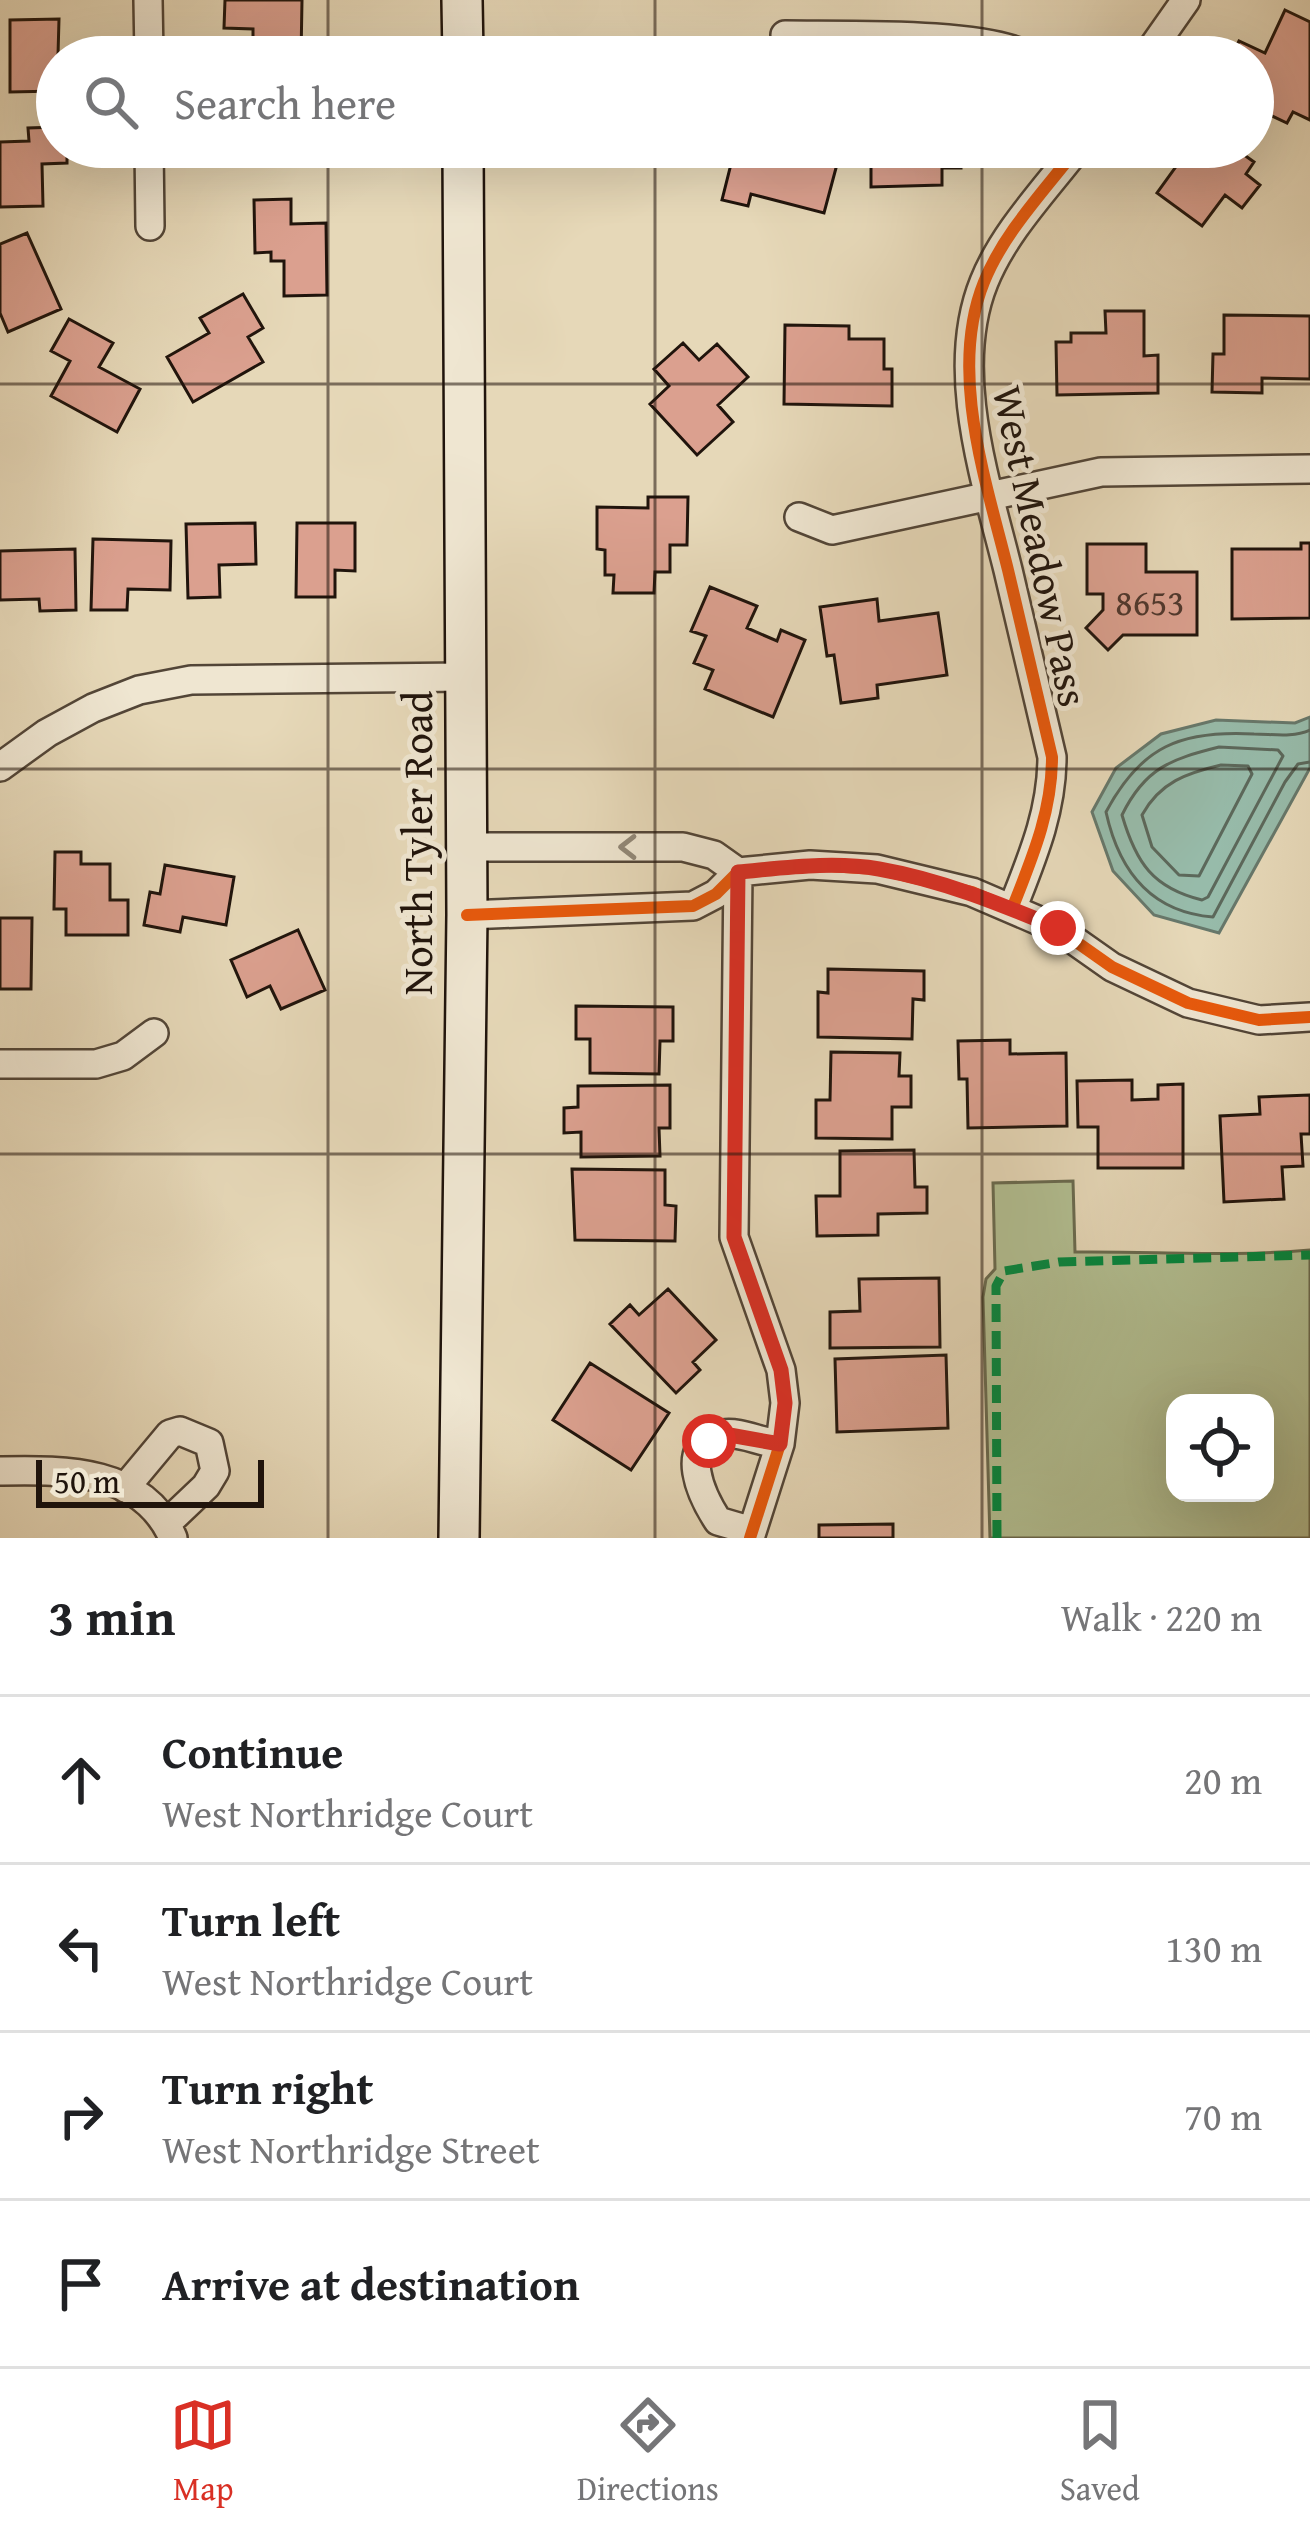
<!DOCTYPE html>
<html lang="en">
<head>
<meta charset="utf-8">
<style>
  :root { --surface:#fff; --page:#f6f6f6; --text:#202124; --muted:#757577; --line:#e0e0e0; --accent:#d93025 }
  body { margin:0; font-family:"Gentium Book Plus",serif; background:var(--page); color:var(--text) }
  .controls { position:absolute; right:36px; bottom:36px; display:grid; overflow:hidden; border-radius:24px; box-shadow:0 12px 48px #0002 }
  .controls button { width:108px; height:108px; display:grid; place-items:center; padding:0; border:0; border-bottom:3px solid var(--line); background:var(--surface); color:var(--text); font:60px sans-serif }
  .scale { position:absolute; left:36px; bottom:30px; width:228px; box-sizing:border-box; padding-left:12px; border:6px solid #20140c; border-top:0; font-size:33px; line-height:42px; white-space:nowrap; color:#20140c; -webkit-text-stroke:9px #efe6d1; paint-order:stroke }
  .stop { position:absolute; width:36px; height:36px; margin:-27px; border:9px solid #d93025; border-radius:50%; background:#fff }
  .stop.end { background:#d93025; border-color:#fff; box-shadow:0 3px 12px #0008 }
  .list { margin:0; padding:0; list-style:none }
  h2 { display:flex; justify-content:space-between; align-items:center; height:156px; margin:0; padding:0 48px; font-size:51px }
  h2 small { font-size:39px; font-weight:400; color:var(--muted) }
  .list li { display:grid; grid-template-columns:78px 1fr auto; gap:36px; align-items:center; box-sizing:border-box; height:168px; padding:0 48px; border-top:3px solid var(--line) }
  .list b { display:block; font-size:45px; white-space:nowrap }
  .list p { margin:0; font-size:39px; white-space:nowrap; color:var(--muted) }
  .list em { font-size:39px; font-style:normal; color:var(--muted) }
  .icon { flex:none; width:66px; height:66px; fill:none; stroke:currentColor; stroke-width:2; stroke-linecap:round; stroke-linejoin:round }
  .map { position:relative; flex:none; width:1310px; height:1538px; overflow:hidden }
  .search { position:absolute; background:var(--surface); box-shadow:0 12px 48px #0002; left:36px; right:36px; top:36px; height:132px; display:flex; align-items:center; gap:30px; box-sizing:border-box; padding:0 42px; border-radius:66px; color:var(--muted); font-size:45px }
  .sheet { height:828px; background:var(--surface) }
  nav { display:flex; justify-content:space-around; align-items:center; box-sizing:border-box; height:168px; border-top:3px solid var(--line); background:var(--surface); font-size:33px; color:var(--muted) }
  nav a { display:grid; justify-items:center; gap:6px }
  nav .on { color:var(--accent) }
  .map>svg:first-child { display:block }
  .green { fill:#b2bf92; stroke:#696a4f; stroke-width:3; fill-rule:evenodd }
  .water { fill:#97bbaa; stroke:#67786b; stroke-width:3 }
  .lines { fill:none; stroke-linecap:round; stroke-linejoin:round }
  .shore { stroke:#5c685b; stroke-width:3 }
  .building { fill:#dba08f; stroke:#20140c; stroke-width:3 }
  .minor-casing { stroke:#524537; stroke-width:32 }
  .secondary-casing { stroke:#20140c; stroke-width:44 }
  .minor { stroke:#efe6d1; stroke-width:27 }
  .secondary { stroke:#efe6d1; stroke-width:39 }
  .quiet { stroke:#00873e; stroke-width:9; stroke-dasharray:18 9; stroke-linecap:butt }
  .cycleway-casing { stroke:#efe6d1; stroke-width:20 }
  .cycleway { stroke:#e8590c; stroke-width:12 }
  .oneway { stroke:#928878 }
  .route { stroke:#d93025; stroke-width:15 }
  .grid { fill:none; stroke:#20140c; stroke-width:3; stroke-opacity:0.55 }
  .labels { text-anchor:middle; stroke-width:10; stroke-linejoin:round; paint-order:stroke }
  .number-label { font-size:36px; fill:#4f372d }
  .street-label { font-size:42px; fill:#20140c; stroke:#efe6d1 }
</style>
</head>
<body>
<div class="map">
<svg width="1310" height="1538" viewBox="0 0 1310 1538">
  <rect width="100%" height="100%" fill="#e6d8b8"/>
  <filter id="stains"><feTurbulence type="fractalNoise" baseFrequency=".00167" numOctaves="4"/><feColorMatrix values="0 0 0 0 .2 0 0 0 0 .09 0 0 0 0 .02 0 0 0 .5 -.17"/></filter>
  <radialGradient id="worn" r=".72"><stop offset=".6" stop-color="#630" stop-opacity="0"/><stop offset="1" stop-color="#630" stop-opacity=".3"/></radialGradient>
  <path class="green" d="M1073,1181L1075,1252C1154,1251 1231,1257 1310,1250V1538H990L983,1297L986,1279L995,1269L993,1183ZM1175,1403H1265V1493H1175Z"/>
  <path class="water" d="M1310,717V768L1219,933L1154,915L1113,871L1092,812L1116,768L1161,734L1216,720L1295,723Z"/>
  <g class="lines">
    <path class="shore" d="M1310,730C1292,738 1273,734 1254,734C1181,730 1141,746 1106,812C1119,871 1150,912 1213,917L1285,782L1298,764L1310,762
      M1219,747L1278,750L1283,756L1208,897L1202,900C1153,888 1136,863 1122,815C1145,768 1171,759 1219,747Z
      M1221,765L1248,766L1252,774L1199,876L1179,875L1152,847L1142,815C1160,782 1187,773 1221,765Z"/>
  </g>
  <path class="building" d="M225,0H302L301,57H253V29L224,28Z
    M1285,10L1310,22V120L1293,112L1287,123L1253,107V57H1231L1239,41L1265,53Z
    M59,19L57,91L10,92V20Z
    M684,40L690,57H628Z
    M57,127V147H67V163L42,164L43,206L0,207V142L29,141L28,128Z
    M231,147H292V159L232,161Z
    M723,147H815L840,153L824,213L751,194L748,206L722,200L732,160L720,157Z
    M871,147H961V168H942V185L871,187Z
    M1175,147H1233L1254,162L1246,174L1260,185L1242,208L1225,195L1202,226L1157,193L1185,154Z
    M291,199V224L326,223L327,295L284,296V261H271V252L255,253L254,200Z
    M27,233L61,309L8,332L0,313V244Z
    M243,294L263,328L248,337L263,362L193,402L167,357L209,333L200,318Z
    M1105,311H1144V356L1158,355V393L1057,395L1056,342H1071V333H1106Z
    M1224,315L1310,316V379L1262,378V393L1212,392L1213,354H1224Z
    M69,319L113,343L99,367L140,389L117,432L51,396L70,361L51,351Z
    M785,325L849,326V339H884V369H892V406L784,404Z
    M683,343L699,360L717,344L748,377L718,405L733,422L697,455L650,404L669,386L654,369Z
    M648,497H688L687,545H670V572H655L654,593H613L614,575H605V550L597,549V507L648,508Z
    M255,523L256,564L219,565L220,597L188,598L186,524Z
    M297,523H355V571L335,570V597H296Z
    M93,539L171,541L170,590L128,589L127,610H91Z
    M1301,543H1310V618L1232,619V549H1301Z
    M1087,544H1146V572H1197V635H1123L1108,650L1086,628L1103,610V594H1087Z
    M75,549L76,610L40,611L39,599L0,600V551Z
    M710,587L757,606L747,628L777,641L781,630L805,640L773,717L705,689L713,670L694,663L706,636L691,631Z
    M877,599L879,621L938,613L947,675L877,685L878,698L841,703L834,655L827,656L820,607Z
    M55,852H81V864H110V900H128V935H66V909H54Z
    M165,865L234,877L226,925L183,917L180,932L144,925L150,892L160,894Z
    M0,918H32L31,989H0Z
    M298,930L325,990L281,1009L270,986L247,997L231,960Z
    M828,969L924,971V1000L913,999L912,1039L818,1037V992L828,993Z
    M576,1006L673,1007V1041H660L659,1074L590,1073V1039H576Z
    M1010,1040V1054L1066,1053L1067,1126L968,1128L967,1079H959L958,1041Z
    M831,1052L900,1053L899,1076H911V1107H892V1139L816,1138V1100H830Z
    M1132,1080V1100L1158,1099V1085L1183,1084V1168H1098V1127H1078L1077,1081Z
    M670,1085V1128H659L660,1156L581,1157V1132L564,1133V1108L578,1107V1086Z
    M1310,1095V1134H1301L1303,1166L1282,1167L1284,1199L1224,1202L1220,1116L1260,1114L1259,1097Z
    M914,1150L915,1187H927V1213L878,1214V1235L817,1236L816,1196H840V1151Z
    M572,1169L665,1170V1205L676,1206L675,1241L575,1240Z
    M939,1278L940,1347L830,1348V1312L860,1311L859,1279Z
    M668,1289L716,1340L693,1362L700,1370L676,1393L610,1324L630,1305L639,1315Z
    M946,1355L948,1428L837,1432L835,1359Z
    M590,1363L669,1413L631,1470L553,1420Z
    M893,1524V1538H819V1525Z"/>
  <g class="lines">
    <g class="minor-casing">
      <path id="minor" d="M148,0L149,57
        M785,35C839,36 987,31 1029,57
        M1146,57L1186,0
        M149,147L150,226
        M799,517L832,530L1101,472L1310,469
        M0,767L47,733L93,708L139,690L191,680L465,677
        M466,847H683L714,855L738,872
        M738,872L734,1237L781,1370L785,1403L780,1444L750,1538
        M1012,909C1032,858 1052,812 1052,757C1037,694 1022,632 1008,570C986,481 948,371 984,282C1004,232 1046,189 1078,147
        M467,915L693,906L716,894L738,872L810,865L877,869L972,892L1058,929L1112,967L1188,1003L1259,1020L1310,1017
        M0,1064H96L123,1056L154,1033
        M0,1471C64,1470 143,1468 173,1538
        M125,1488L170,1434L180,1431L209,1443L215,1471L206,1486L166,1524
        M752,1531L718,1521C703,1498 675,1443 723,1434C740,1431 762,1443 780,1444"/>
    </g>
    <g class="secondary-casing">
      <path id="secondary" d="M462,0L463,57
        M459,1538L467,915L463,147"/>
    </g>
    <use href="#minor" class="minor"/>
    <use href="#secondary" class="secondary"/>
    <path class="quiet" d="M997,1538L996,1286L1004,1271L1059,1262L1310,1255"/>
    <g class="cycleway-casing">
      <path id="cycleway" d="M738,872L734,1237L781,1370L785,1403L780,1444L750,1538
        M1012,909C1032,858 1052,812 1052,757C1037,694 1022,632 1008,570C986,481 948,371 984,282C1004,232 1046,189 1078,147
        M467,915L693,906L716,894L738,872L810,865L877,869L972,892L1058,929L1112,967L1188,1003L1259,1020L1310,1017"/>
    </g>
    <use href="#cycleway" class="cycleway"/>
  </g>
  <defs><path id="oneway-chevron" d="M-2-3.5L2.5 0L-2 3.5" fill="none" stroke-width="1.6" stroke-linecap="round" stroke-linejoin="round" transform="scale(3)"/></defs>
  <use class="oneway" href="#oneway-chevron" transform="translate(628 847) rotate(180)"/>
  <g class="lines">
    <path class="route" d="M709,1441L724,1434L780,1444L785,1403L781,1370L734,1237L738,872C784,868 833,861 879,869C942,880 1000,904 1058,928"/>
  </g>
  <path class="grid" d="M328,0V57M655,0V57M982,0V57M328,147V1538M655,147V1538M982,147V1538M0,384H1310M0,769H1310M0,1154H1310"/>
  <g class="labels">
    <g class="number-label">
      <text x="1150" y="615">8653</text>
    </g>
    <g class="street-label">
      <text transform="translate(1041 546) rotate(78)" y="15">West Meadow Pass</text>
      <text transform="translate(417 843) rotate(-90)" y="15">North Tyler Road</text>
    </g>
  </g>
  <rect width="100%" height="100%" filter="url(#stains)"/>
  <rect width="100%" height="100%" fill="url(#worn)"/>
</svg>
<div class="controls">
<button><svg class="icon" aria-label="locate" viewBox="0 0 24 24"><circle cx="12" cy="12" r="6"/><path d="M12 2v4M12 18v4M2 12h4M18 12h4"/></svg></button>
</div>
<div class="scale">50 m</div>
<div class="stop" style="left:709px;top:1441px"></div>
<div class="stop end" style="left:1058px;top:928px"></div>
<div class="search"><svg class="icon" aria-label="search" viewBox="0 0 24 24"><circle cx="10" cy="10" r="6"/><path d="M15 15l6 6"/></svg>Search here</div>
</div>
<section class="sheet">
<h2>3 min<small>Walk · 220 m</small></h2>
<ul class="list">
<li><svg class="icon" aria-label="ahead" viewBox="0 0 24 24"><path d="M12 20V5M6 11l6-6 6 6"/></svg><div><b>Continue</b><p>West Northridge Court</p></div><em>20 m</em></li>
<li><svg class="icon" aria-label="left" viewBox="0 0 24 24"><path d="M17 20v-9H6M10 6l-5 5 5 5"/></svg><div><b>Turn left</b><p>West Northridge Court</p></div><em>130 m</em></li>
<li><svg class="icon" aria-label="right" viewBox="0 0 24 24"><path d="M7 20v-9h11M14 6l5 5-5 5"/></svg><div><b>Turn right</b><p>West Northridge Street</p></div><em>70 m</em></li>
<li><svg class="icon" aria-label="arrive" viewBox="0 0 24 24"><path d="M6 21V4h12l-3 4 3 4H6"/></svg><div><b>Arrive at destination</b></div></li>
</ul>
</section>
<nav>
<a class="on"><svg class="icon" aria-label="map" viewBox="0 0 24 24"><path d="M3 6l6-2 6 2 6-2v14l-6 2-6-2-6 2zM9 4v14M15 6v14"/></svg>Map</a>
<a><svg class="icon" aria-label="directions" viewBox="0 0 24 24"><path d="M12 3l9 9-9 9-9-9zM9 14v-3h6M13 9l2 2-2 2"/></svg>Directions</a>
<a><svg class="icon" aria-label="saved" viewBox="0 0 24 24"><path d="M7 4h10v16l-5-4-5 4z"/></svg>Saved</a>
</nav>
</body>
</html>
